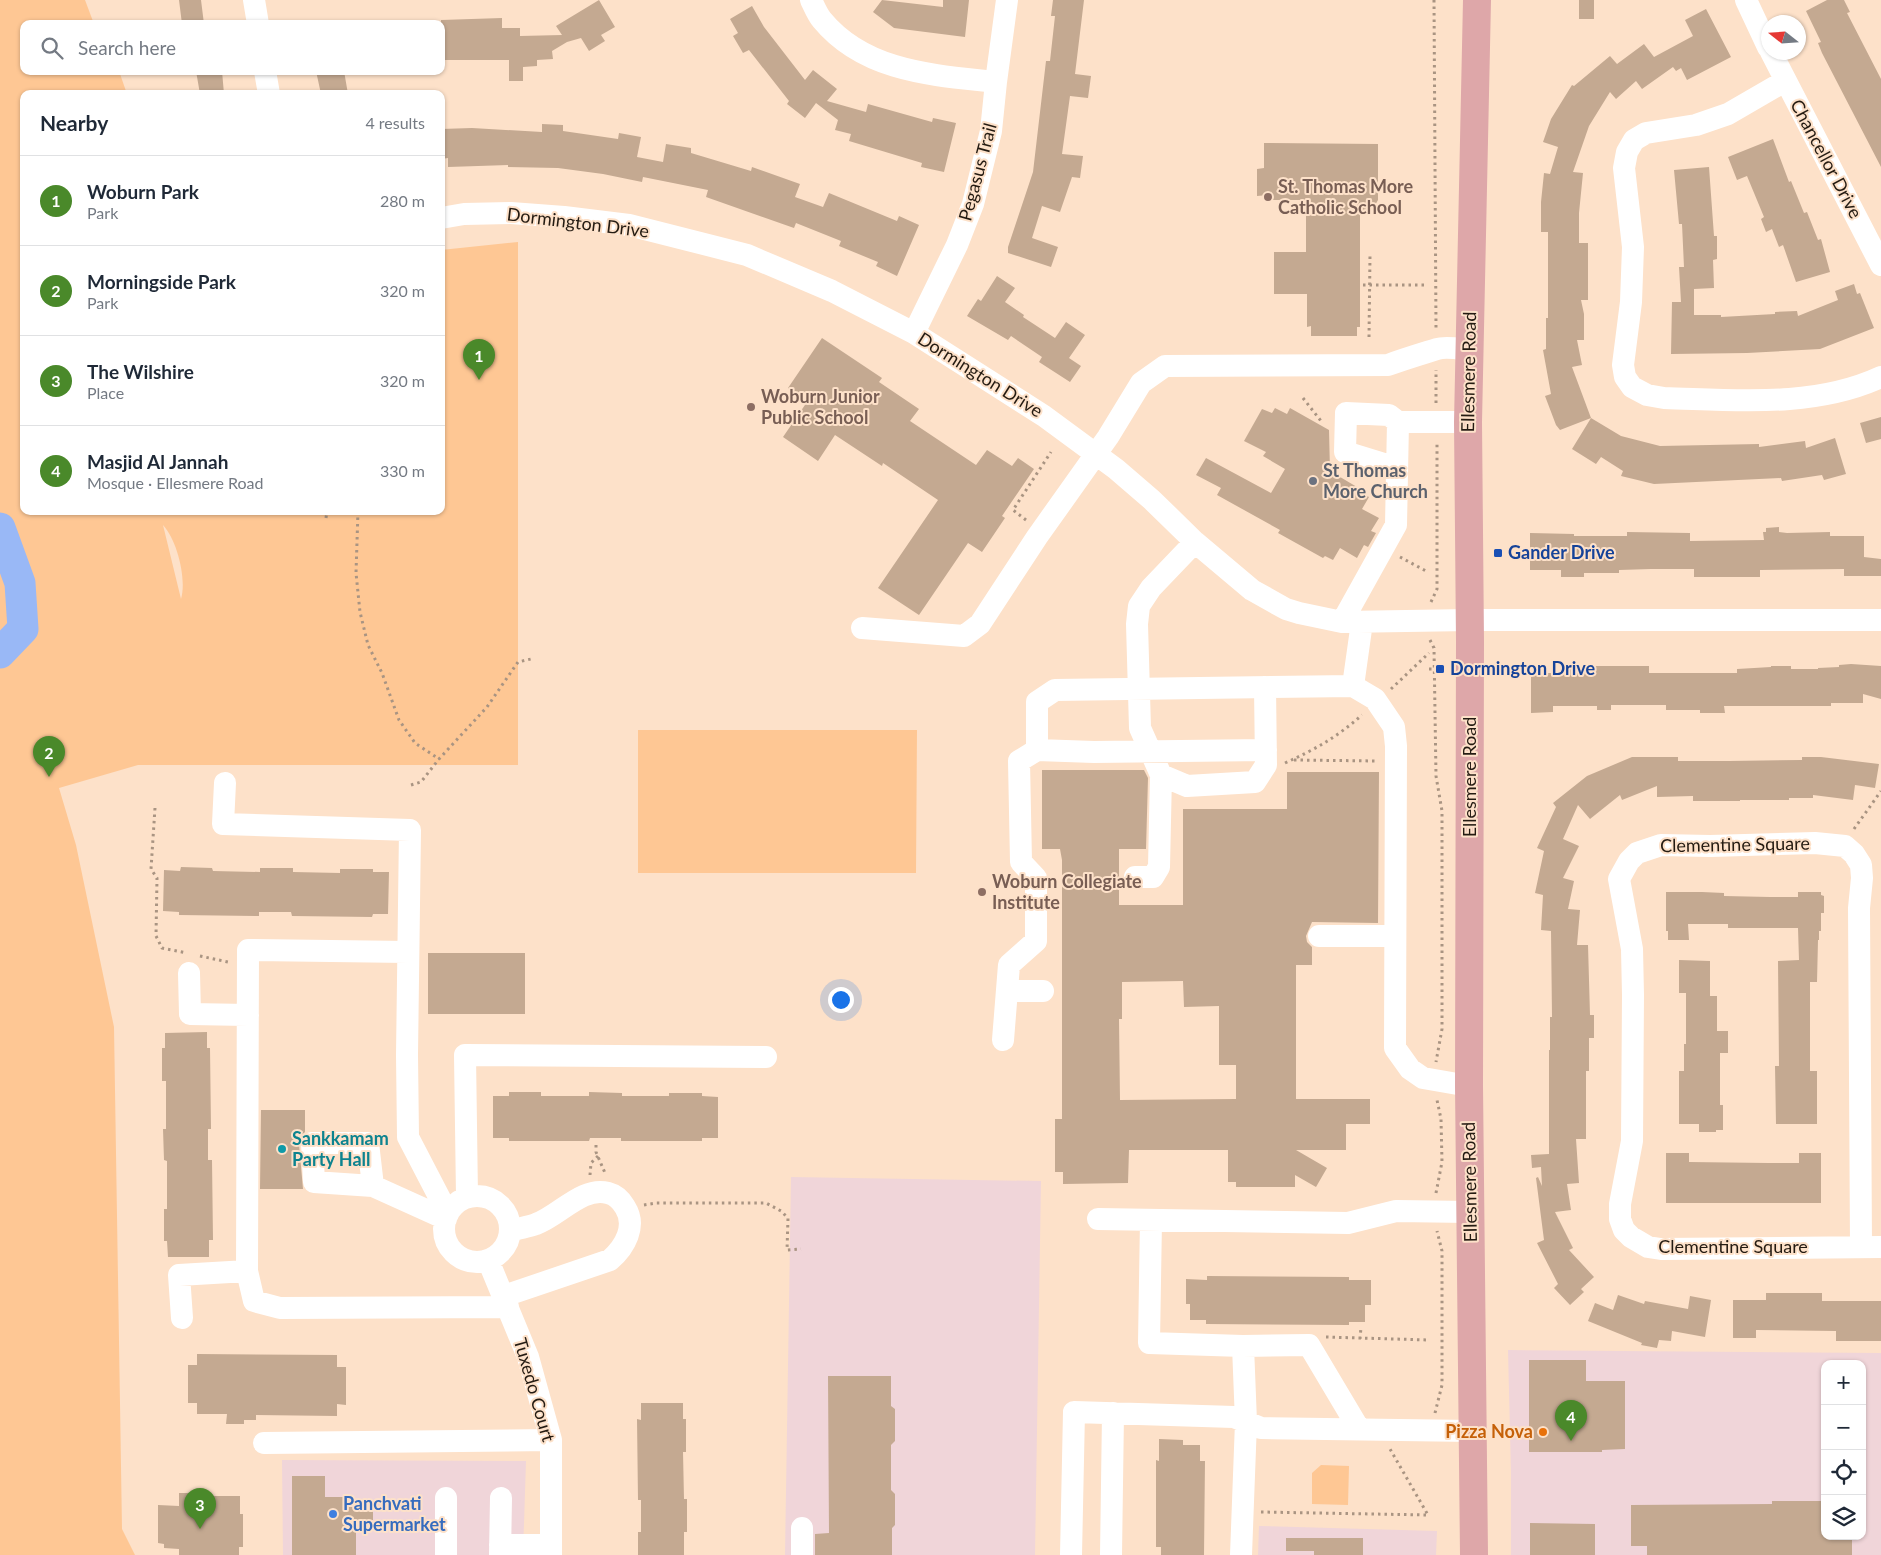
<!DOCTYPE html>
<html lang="en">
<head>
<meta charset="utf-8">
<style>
  :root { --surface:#fff; --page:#f6f6f7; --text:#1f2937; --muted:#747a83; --line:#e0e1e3; --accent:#4a892a }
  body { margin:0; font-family:Lato,sans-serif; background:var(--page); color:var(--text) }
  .controls { position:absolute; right:15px; bottom:15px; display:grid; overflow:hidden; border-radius:10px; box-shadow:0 1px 4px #0004 }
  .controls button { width:45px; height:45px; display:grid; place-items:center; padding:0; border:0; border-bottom:1px solid var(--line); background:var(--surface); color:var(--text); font:25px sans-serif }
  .compass { position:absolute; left:1761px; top:15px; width:45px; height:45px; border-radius:50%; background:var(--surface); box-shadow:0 1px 4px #0004; rotate:287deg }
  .you { position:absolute; left:840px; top:999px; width:18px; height:18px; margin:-12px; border:4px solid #fff; border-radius:50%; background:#1a73e8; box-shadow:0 0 0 8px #1a73e833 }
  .badge { display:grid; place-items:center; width:32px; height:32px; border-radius:50%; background:var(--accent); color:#fff; font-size:16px; font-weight:700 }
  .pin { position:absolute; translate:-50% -41px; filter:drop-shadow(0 1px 2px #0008) }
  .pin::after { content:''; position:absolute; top:26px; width:18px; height:15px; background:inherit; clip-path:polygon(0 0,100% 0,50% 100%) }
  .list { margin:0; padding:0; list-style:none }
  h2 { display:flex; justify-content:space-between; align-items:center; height:65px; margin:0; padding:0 20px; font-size:21px }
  h2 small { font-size:16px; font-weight:400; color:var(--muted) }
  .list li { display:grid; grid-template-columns:32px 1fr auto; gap:15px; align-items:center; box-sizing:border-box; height:90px; padding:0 20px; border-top:1px solid var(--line) }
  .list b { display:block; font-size:19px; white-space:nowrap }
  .list p { margin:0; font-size:16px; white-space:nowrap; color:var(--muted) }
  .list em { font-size:16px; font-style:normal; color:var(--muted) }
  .icon { flex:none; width:28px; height:28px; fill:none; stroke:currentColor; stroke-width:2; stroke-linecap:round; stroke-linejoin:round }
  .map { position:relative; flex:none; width:1881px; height:1555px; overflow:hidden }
  .search { position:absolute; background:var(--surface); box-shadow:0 1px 4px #0004; left:20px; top:20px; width:425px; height:55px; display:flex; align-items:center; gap:12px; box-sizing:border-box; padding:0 18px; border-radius:10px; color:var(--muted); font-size:19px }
  .panel { position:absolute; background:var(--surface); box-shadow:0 1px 4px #0004; left:20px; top:90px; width:425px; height:425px; border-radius:10px }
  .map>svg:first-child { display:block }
  .commercial { fill:#f0d5d9; fill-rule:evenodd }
  .green { fill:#fec794; fill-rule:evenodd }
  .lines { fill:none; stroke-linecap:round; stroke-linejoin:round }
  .river { stroke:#99b8f6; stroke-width:31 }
  .building { fill:#c4a991; fill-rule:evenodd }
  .path { stroke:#a99482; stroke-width:3; stroke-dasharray:2.5 4; stroke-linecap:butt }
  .minor { stroke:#fff; stroke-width:22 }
  .major { stroke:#dea7a9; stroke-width:28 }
  .education-dot { fill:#8d6e63; stroke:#fde1c9; stroke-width:2 }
  .worship-dot { fill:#6b7280; stroke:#fde1c9; stroke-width:2 }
  .transit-dot { fill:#1a4fb4; stroke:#fde1c9; stroke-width:2 }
  .culture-dot { fill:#0f9aa8; stroke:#fde1c9; stroke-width:2 }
  .food-dot { fill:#e8710a; stroke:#fde1c9; stroke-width:2 }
  .shop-dot { fill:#3f7fe0; stroke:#fde1c9; stroke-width:2 }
  .labels { text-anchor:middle; stroke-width:4; stroke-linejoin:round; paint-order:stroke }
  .street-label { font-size:18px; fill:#241b12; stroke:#fde1c9 }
  .education-label { font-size:18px; font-weight:bold; fill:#785e54; stroke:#fde1c9; text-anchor:start }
  .worship-label { font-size:18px; font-weight:bold; fill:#5b616d; stroke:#fde1c9; text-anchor:start }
  .transit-label { font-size:18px; font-weight:bold; fill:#164399; stroke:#fde1c9; text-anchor:start }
  .culture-label { font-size:18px; font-weight:bold; fill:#0d838f; stroke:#fde1c9; text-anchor:start }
  .food-label { font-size:18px; font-weight:bold; fill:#c56008; stroke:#fde1c9; text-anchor:end }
  .shop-label { font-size:18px; font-weight:bold; fill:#366cbe; stroke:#fde1c9; text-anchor:start }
</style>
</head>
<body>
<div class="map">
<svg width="1881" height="1555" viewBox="0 0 1881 1555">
  <rect width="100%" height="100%" fill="#fde1c9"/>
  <path class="commercial" d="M791,1177L1041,1181L1035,1555H785Z
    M1508,1350L1881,1353V1555H1511V1473ZM1825,1364H1862V1536H1825Z
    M282,1460L526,1461L523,1555H283Z
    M1259,1526L1437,1531L1436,1555H1258Z"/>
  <path class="green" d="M0,0H85L94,24H24V71H119L127,94H24V511H441V250L518,242V765H138L59,788L76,845L114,1027L122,1529L135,1555H0ZM163,525C177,540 187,579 181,599Z
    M638,730H917L916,873H638Z
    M1321,1465L1349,1466L1348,1505L1312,1504V1473Z"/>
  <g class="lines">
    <path class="river" d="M0,528L20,583L23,629L0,653"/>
  </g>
  <path class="building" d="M179,0H201L204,24H182Z
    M599,0L615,27L601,35L605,41L589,51L581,38L567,42L552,51L553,59L537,60V66L523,67V81H509V60H444L443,54H441V20L502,18V28H520V36L562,35L556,26Z
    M882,0L943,7V0H969L965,37L894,28L873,12Z
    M1053,0H1084L1075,74L1091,76L1088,98L1070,96L1062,154L1083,156L1080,178L1072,177L1060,212L1042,206L1032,238L1058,247L1051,267L1008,253V247L1033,172L1046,61H1050L1055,16H1051Z
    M1579,0H1594V19H1579Z
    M1827,0H1844L1850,12L1847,13L1881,79V167L1822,53L1818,43L1821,42L1806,11Z
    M752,6L764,27L805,80L813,70L837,89L827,101L866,112L868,104L932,122L933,118L956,123L944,172L921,167L922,163L849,141L851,134L835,130L838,120L816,103L805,118L787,104L789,101L749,50L743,53L733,36L738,33L730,19Z
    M1706,9L1731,57L1687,80L1681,68L1676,71L1673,67L1642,89L1636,81L1616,99L1610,92L1589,126L1573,172L1583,173L1579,213V243H1588V300H1581L1584,314V340H1577L1582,365L1572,367L1591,418L1621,436L1660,446L1759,444V447L1805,441L1806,448L1835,438L1846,474L1824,480L1822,475L1782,481L1781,478L1654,484L1621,476L1623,471L1601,457L1596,464L1572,449L1591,418L1560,430L1556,425L1545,396L1551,394L1543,350L1546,349V318H1548V232H1541V202L1544,173L1550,174L1558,147L1543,142L1551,119L1572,85L1574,86L1610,56L1617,64L1644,44L1654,57L1693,36L1685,20Z
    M196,71H222L224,94H200Z
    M316,71H344L348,94H321Z
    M542,124L563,125V131L618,139L619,133L641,137L637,157L663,162L666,144L691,148V153L751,171L752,167L800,184L795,197L823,207L829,193L897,221L899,216L919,225L897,276L876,266L878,262L839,246L841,241L796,223L794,228L706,197L708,190L643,177L642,182L603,174L558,168L508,167V165L448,167V158L441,159V129L472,128L542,132Z
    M1773,139L1789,182L1791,181L1804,213L1807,212L1818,240L1821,239L1830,272L1796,282L1783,245L1779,247L1772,229L1766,232L1761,219L1764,217L1747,176L1737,180L1728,157Z
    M1264,143L1378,144V200L1374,207L1370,209L1360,210V327H1357V336H1311V326L1307,327V294H1274V252H1306V200H1268V195L1257,196V169L1264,168Z
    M1709,167L1714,236H1717V259L1713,260L1714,288L1694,289V315H1721V317L1775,314V312L1797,311L1798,316L1838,300L1835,291L1854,284L1857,294L1860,293L1874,328L1820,349L1747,353L1671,354L1672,302H1681L1679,267H1684L1682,224H1679L1674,170Z
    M997,276L1015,288L1005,302L1024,315L1023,317L1055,338L1066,322L1085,335L1069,358L1081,366L1070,382L1039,362L1042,357L1011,336L1008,340L967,316L978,299L981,301Z
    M822,338L882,378L879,382L919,409L910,421L976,465L987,450L1012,466L1018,458L1034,469L1002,516L1005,518L982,552L968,543L919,615L878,588L938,500L883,463L882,466L835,435L818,461L783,437L807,402L788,388Z
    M1275,408L1287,414L1290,408L1329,430L1330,471L1362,490L1361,493L1369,497L1362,509L1379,518L1371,531L1376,533L1368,547L1364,545L1357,558L1340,548L1333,560L1325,556L1323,558L1278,533L1280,530L1217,495L1221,488L1196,475L1206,458L1271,493L1285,469L1263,456L1266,452L1244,441L1262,409L1272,413Z
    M1881,417V439L1866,443L1860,423Z
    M1779,527V532L1787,533L1830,532V536H1864V557L1881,559V576H1844V569L1760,570V577H1694V569H1651L1619,570V573H1584V577H1561V570H1530V533L1574,534V536H1627V532L1690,533V541L1764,540L1763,532H1766V528Z
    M1851,664L1881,666V699L1863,694V703H1831V706H1724L1725,713H1700V710H1666V705H1611V710H1597V706H1553V712L1531,713V673H1561V666H1649V673H1737V669L1771,667V666H1791V669H1818V668L1839,667V665Z
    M1632,757H1678V761H1729L1802,760V757H1821L1879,764L1875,788L1855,785L1853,800L1813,795V798H1789V800H1740V801H1693V796L1657,797V786L1622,800L1620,795L1590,819L1578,805L1563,839L1579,846L1563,878L1574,881L1568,909L1580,910L1577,945H1588L1590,1015H1594V1038H1589V1071H1586V1139H1576L1579,1183L1567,1184L1571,1210L1555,1212L1573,1248L1569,1250L1594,1277L1581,1289L1584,1292L1570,1305L1554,1288L1558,1284L1537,1243L1544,1240L1536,1178L1538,1177L1542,1186L1541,1167L1532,1168L1531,1155L1549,1154V1050H1550V1017H1552L1551,931L1541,930L1543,895L1535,893L1544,851L1537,848L1556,807L1553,803L1587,776Z
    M1042,770H1144L1148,778L1146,849H1119V905H1183V809H1287V772H1379L1378,923L1312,922L1306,936L1307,942L1312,947V965H1296V1099H1370V1124H1346V1150H1296L1327,1168L1316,1187L1295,1175V1187H1236V1182H1228V1150H1129L1128,1183L1063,1184V1172H1055V1119H1062V860L1060,849H1042ZM1183,981L1184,1007L1219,1006V1065H1236V1099L1120,1100L1119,1019H1122V982Z
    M181,867L212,868L213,871L260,872V868H293V872L340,873V869H373V872H389L388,914H373L372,917L292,916L291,912H259V916L179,915V912L163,911L164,870L180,871Z
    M1666,892H1702L1724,893V896L1770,897H1798V892H1821V895L1824,896V913H1821V931H1819V940H1818L1817,982H1810V1071H1817V1124H1776L1775,1066H1779L1778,961L1799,960L1798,928H1728V924H1688L1689,940H1668V931H1666Z
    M428,953H525V1014H428Z
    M1679,960L1710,961V996H1717V1031H1728V1053H1720V1105H1723V1130H1716V1132H1699V1124H1679V1071H1684V1044H1686V993H1679Z
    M207,1032V1048H210L211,1129H208V1160H212L213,1240H209V1257H168L167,1241H164V1209H167V1161L164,1160L163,1129H166V1081H162V1048H165V1033Z
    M509,1092H541V1096H589V1092L622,1093V1096H669V1093H702V1096L718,1097V1138H702V1141H621V1138H590L589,1141H509V1138H493V1096H509Z
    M261,1110H305V1132L301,1136L299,1144L303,1189H260Z
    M1666,1153H1689V1162L1768,1163H1799V1153H1821V1203H1666Z
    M1207,1276L1349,1277V1280H1371V1305H1365V1322H1349V1325L1206,1324V1320H1190V1304H1186V1279L1207,1280Z
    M1766,1293H1822V1301H1881V1341H1836V1331L1756,1330V1338H1733V1300H1766Z
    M1618,1295L1644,1304L1645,1301L1688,1309L1690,1296L1711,1300L1705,1337L1672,1331L1671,1341L1659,1340L1657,1348L1641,1345L1642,1343L1588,1321L1595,1303L1613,1310Z
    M197,1354L337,1355V1367H346V1405L337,1404V1416L256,1415V1420H244V1424H226L227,1414H197V1403H188V1365H197Z
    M1529,1360H1586V1381H1625V1449L1602,1450V1452H1529Z
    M828,1376H891V1406L895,1409V1441L891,1445V1490L895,1494V1525L892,1528V1555H815V1534L829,1533Z
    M641,1403H683V1419H686V1452H683L684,1499H687V1532H684V1555H638V1532H641V1500H638L637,1419L641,1420Z
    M1159,1439L1183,1440V1445H1200V1461H1205L1204,1555H1161V1547H1156V1460L1159,1461Z
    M292,1476H325V1497H347V1507H373V1520H356V1555H292Z
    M179,1493H197V1496H240V1514H243V1547H239V1555H179V1549L164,1548V1544L158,1543V1505L179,1506Z
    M1772,1501H1825V1536H1852V1555H1647V1546H1631V1505L1772,1504Z
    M1530,1523L1595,1524V1555H1530Z
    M1286,1538H1363V1555H1314V1551H1286Z"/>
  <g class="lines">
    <path class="path" d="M1434,0L1436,329
      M1363,285H1427
      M1369,337L1370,255
      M1303,398L1321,421
      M1436,403V370
      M358,511L356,573L360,612L368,645L382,673L399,720L415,743L439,759
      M326,518L327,511
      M1026,520L1013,510L1051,452
      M1400,557L1426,571
      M1431,602L1437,589V441
      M1430,640L1434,648L1436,776L1442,811V1029L1436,1062
      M1429,669H1440
      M1391,689L1429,653
      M1294,760L1378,761
      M1285,763C1316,749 1337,737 1362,715
      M411,785L421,782L439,759L487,707L518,662L531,659
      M155,808L151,869L157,878L156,936L162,948L187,953
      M1854,829L1881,791
      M200,956L228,962
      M596,1145V1152L605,1173
      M590,1175L591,1163L598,1156
      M1436,1193L1442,1162L1441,1119L1437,1100
      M644,1205L656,1203H766L781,1211L788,1218L787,1250L801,1249
      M1326,1337L1428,1340
      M1360,1339L1361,1327
      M1435,1413L1442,1385V1251L1437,1231
      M1261,1512L1428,1515L1390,1449"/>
    <path class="minor" d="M254,0L258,24
      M811,0C814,6 817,14 822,20C865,72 933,75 996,82
      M1746,0L1768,47
      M1771,52L1881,265
      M265,71L269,94
      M1785,81L1728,114L1696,125L1646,133L1634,140L1627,152L1624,168L1633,247L1631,302L1623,365L1625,377L1632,387L1647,395L1664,398C1737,400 1814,408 1881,377
      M441,218L464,214L511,213L564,217L629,225L747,255L832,291L914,333L1044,416L1116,469L1152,500L1195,542L1252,590L1286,609L1299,613L1342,622L1470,620H1881
      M914,333L957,245L973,204L991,131L996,82L1007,0
      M1397,468L1345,452L1346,413L1389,415L1398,422
      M1342,622L1396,525L1398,422H1468
      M1362,622L1353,686L1375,699L1394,727L1396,746L1395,1048L1410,1069L1423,1078L1469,1086
      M862,628L964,636L980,624L1037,537L1108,437L1141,383L1165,366L1388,365C1404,359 1421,354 1437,349C1446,346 1460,349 1469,350
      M1037,750L1094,752L1266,750
      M1161,775L1187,786L1255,782L1266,765L1265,687
      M225,783L223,824L410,830L407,1055L408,1137L448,1214
      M1135,877H1153L1159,867L1161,775L1140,728L1137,624L1139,606L1151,588L1195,542
      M1319,936H1395
      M408,952L248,950L247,1271L254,1301L280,1308L508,1307
      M189,973L190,1014L248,1015
      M1007,991H1043
      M1003,1040L1009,965L1036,941V878L1021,862L1019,761L1037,750V702L1055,690L1353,686
      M373,1186L368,1143H312L314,1182L373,1186L446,1219
      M444 1229a33 33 0 1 1 66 0a33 33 0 1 1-66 0Z
      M467,1197L465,1055L766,1057
      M1098,1219L1348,1223L1396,1211L1470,1212
      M1151,1220L1149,1343L1243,1346L1309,1345L1359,1429
      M1861,1247L1859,908L1862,878L1861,865L1854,854L1845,846L1815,843L1710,846L1661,845L1637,853L1629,861L1619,879L1632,949L1633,995L1632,1141L1620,1204V1219L1624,1230L1631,1237L1648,1247L1661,1249L1881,1247
      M488,1260L528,1357L551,1440V1555
      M504,1296L610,1260C625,1247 637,1226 625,1207C621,1200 616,1195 608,1193C582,1186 559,1216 536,1224C528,1227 519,1228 510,1231
      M182,1318L179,1275L247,1271
      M264,1443L551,1440
      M500,1545H551
      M446,1555V1498
      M500,1555L501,1498
      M802,1555V1528
      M1071,1555L1074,1412L1234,1417L1261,1428L1473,1431
      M1111,1555L1113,1413
      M1241,1555L1246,1422L1243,1346"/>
    <path class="major" d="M1474,1555L1469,1086L1470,641L1468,422L1477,0"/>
  </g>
  <g class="education-dot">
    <circle cx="1268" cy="197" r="5"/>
    <circle cx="751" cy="407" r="5"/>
    <circle cx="982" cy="892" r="5"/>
  </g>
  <circle class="worship-dot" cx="1313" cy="481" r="5"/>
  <g class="transit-dot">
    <rect x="1493" y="548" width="10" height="10" rx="2.5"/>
    <rect x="1435" y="664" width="10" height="10" rx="2.5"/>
  </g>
  <circle class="culture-dot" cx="282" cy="1149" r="5"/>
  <circle class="food-dot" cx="1543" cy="1432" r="5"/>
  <circle class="shop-dot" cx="333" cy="1514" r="5"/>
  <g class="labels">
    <g class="street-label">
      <text transform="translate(1826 159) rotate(62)" y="6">Chancellor Drive</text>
      <text transform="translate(978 172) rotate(-75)" y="6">Pegasus Trail</text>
      <text transform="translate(578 223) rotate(7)" y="6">Dormington Drive</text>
      <text transform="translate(1469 372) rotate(-89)" y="6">Ellesmere Road</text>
      <text transform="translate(980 375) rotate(32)" y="6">Dormington Drive</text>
      <text transform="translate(1470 777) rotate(-90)" y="6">Ellesmere Road</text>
      <text transform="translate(1735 845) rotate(-1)" y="6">Clementine Square</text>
      <text transform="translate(1470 1182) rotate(-91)" y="6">Ellesmere Road</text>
      <text x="1733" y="1253">Clementine Square</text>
      <text transform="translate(534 1390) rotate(74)" y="6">Tuxedo Court</text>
    </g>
    <g class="education-label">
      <text x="1278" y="193">St. Thomas More<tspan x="1278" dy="21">Catholic School</tspan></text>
      <text x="761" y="403">Woburn Junior<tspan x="761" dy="21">Public School</tspan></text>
      <text x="992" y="888">Woburn Collegiate<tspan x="992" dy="21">Institute</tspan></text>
    </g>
    <g class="worship-label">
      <text x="1323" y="477">St Thomas<tspan x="1323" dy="21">More Church</tspan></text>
    </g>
    <g class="transit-label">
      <text x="1508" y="559">Gander Drive</text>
      <text x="1450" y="675">Dormington Drive</text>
    </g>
    <g class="culture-label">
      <text x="292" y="1145">Sankkamam<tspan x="292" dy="21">Party Hall</tspan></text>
    </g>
    <g class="food-label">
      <text x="1533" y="1438">Pizza Nova</text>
    </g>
    <g class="shop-label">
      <text x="343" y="1510">Panchvati<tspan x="343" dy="21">Supermarket</tspan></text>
    </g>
  </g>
</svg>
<div class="controls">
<button>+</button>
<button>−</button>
<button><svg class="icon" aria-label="locate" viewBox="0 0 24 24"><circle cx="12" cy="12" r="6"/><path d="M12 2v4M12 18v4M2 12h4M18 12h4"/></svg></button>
<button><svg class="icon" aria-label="layers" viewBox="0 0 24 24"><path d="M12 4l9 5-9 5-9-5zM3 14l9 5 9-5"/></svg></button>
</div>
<svg class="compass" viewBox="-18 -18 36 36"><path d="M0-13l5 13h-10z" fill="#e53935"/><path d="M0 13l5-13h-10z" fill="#747a83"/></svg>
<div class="you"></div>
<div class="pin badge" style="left:479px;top:380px">1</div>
<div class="pin badge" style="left:49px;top:777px">2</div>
<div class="pin badge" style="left:200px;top:1529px">3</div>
<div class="pin badge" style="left:1571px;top:1441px">4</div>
<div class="search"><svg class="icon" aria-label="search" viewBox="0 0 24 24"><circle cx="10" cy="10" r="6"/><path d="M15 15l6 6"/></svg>Search here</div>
<section class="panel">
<h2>Nearby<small>4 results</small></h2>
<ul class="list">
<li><span class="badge">1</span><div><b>Woburn Park</b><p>Park</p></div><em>280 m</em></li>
<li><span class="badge">2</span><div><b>Morningside Park</b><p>Park</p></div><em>320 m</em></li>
<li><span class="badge">3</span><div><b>The Wilshire</b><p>Place</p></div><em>320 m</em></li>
<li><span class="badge">4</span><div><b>Masjid Al Jannah</b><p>Mosque · Ellesmere Road</p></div><em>330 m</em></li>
</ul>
</section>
</div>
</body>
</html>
